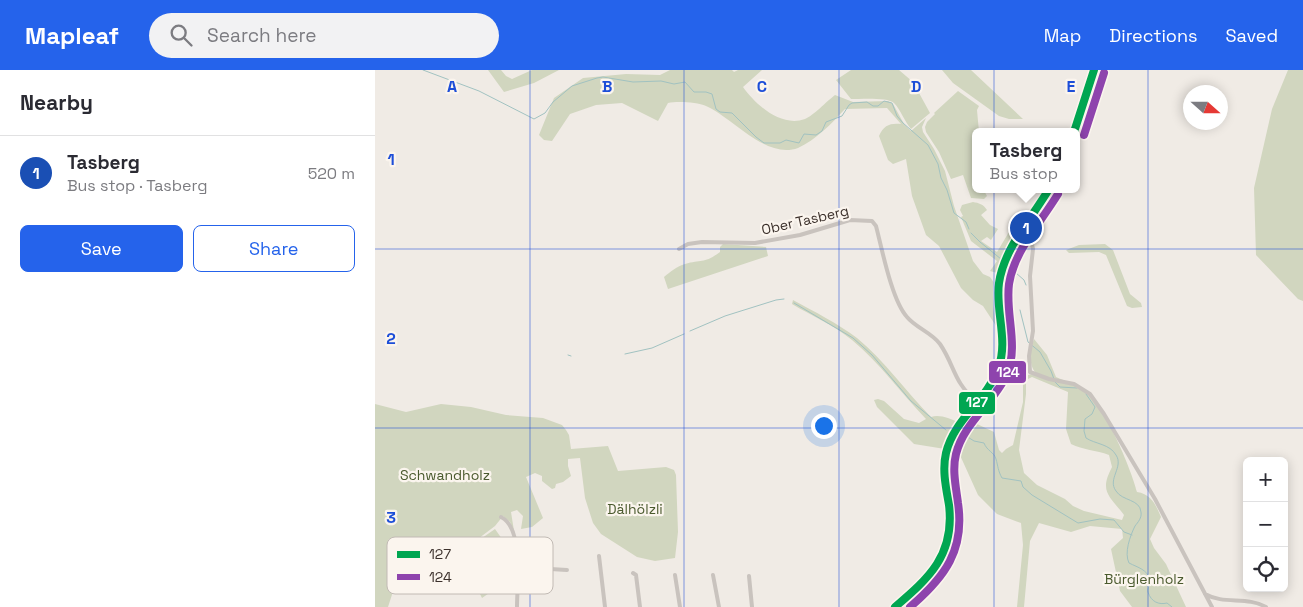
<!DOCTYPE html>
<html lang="en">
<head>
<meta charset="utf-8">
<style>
  :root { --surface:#fff; --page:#f2f2f3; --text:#2b2b33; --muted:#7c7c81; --line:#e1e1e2; --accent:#2563eb }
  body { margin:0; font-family:"Space Grotesk",sans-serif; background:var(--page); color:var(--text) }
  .controls { position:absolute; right:15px; bottom:15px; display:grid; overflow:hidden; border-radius:8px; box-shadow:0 2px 12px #0003 }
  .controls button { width:45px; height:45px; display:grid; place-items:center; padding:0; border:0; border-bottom:1px solid var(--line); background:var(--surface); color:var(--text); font:25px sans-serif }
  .compass { position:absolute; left:808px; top:15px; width:45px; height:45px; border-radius:50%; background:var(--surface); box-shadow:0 2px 12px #0003; rotate:111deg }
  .you { position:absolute; left:448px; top:355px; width:18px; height:18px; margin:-12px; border:4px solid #fff; border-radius:50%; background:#1a73e8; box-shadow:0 0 0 8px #1a73e833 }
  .badge { display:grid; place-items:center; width:32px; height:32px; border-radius:50%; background:var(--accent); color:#fff; font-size:16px; font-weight:700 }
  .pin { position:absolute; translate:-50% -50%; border:2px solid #fff; box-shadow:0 1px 5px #0006 }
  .popup { position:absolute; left:597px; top:58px; width:108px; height:65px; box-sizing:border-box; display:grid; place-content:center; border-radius:8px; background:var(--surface); filter:drop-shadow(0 1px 4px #0005); font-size:16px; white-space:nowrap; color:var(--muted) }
  .popup b { font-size:19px; color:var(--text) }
  .popup::after { content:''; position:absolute; left:50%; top:100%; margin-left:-10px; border:10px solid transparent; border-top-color:var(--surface) }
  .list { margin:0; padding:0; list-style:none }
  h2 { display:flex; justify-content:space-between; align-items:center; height:65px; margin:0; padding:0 20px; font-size:21px }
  h2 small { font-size:16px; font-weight:400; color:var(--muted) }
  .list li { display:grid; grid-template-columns:32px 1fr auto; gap:15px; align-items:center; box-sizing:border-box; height:75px; padding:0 20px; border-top:1px solid var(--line) }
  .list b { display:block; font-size:19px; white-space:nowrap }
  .list p { margin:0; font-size:16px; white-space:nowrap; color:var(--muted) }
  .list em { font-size:16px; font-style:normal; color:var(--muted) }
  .actions { display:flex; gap:10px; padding:15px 20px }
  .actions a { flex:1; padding:11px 0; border:1px solid var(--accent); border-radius:8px; text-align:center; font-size:18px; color:var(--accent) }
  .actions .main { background:var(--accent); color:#fff }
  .icon { flex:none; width:28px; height:28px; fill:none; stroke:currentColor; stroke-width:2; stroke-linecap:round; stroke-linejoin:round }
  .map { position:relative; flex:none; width:928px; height:537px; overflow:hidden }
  header { display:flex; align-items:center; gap:30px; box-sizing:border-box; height:70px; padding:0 25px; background:var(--accent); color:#fff }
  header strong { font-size:24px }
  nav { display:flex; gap:28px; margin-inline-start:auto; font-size:18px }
  .search { width:350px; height:45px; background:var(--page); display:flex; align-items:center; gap:12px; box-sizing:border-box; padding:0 18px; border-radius:28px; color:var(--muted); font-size:19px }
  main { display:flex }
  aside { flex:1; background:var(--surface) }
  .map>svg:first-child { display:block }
  .green { fill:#d1d6bf }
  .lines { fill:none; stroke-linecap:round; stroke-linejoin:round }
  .stream { stroke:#a1c2c1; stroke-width:1 }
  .street { stroke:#c9c3be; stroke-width:4 }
  .secondary { stroke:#bab3ae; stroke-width:5.5 }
  .bus-1-casing { stroke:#fbf5ee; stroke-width:11 }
  .bus-2-casing { stroke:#fbf5ee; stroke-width:11 }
  .bus-1 { stroke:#00a651; stroke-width:8 }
  .bus-2 { stroke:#8e44ad; stroke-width:8 }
  .grid { fill:none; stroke:#1d4ed8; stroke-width:1; stroke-opacity:0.55 }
  .labels { text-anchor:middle; stroke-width:4.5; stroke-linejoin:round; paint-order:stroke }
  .street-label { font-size:14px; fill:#3b302b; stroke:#fbf5ee }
  .park-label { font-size:14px; fill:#4a5a2e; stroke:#fbf5ee }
  .key { fill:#fbf5ee; stroke:#c1bab4; stroke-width:1 }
  .key-label { font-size:14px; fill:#3b302b }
  .grid-label { font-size:16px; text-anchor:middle; font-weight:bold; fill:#1d4ed8; stroke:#fbf5ee; stroke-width:4.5; stroke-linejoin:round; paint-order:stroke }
  .line-badge { stroke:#fbf5ee; stroke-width:2 }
  .badge-label { font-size:14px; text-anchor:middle; font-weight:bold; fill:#fff }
</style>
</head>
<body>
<header>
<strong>Mapleaf</strong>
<div class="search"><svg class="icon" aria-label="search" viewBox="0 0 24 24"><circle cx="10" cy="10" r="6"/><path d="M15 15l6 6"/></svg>Search here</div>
<nav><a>Map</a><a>Directions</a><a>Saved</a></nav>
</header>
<main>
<aside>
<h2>Nearby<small></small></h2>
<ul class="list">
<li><span class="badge" style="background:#1a4fb4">1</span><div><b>Tasberg</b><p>Bus stop · Tasberg</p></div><em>520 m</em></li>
</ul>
<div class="actions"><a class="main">Save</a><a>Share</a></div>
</aside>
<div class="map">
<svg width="928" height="537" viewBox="0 0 928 537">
  <rect width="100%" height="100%" fill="#f0ebe5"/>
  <path class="green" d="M113,0H126L131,6L137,9L157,0H184L159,13L129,22Z
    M295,0H357L359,2L363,0H387L368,17C380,34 406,58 430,49C438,46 452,31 460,25L478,32L513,31L518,34L529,54L536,61L551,48L547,57L548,62L559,79L570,101L579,136L598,191L608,204L615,207L622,217H619L620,229H622L625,262L608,236L598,230L586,218L564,176L551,165L537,126L531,89L518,94L513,90L504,66C509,55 515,53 526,54L512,38L470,39C457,53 441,70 423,78C391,90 357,47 331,36C322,32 302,31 293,33L283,51L247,33L221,35L195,44L177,71L169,70L164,65L179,28L208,8L251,4L285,5Z
    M476,0H524L538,12L555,43L536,59C529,51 526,40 519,33C513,27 486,29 476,29L461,10Z
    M567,0H596L648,49H634L624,46L578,13Z
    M913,0H928V231L923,229L881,185L879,118L897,39Z
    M583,21L604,36L602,40L604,62H601V119H608L612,126L609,129L596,128L588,105L576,109L564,82L551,62L550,57L552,52L560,44L559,43Z
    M598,132C604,133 608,134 612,140L606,145L615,155L623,159L616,170L612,167L606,171L622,182L637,157L645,152L649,155L622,203L615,201L622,191L596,171L586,147L588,146L585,140L587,135Z
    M348,174L391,177L393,186L293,219L289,207C295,202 302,196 310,194C327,189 329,194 345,182V177Z
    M730,174L738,180L755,224L766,233L767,237L757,238L752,236L731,185L724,182L694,183L691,180L704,175Z
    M418,230C440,242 462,253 482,268C510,291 531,322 556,347C565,344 575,349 583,352L570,379L539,374L502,337L499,330L503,329L509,331L529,349L544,353L551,349C526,323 505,293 477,270C459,255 437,246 417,234Z
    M659,269L672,285L681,307C690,311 701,315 709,320C729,334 756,398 762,422C776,424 781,435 786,447L775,469L779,478L791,494L811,537H757L745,521L736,479L748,468L747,459L715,456L696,462L664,453L655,471L649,537H642L648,475L646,453L622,444L603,425L584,383L574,380L580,364L588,353L602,354L619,362L624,380L627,383L631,379L638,375L648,332V313L642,296L646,303L651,305V324L644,380L649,403L662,415L690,429L698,436L709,441L747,450L749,445C734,425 724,422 737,397L734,385C721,380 708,380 696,374L691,359L693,322L657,307L653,309V314V305L661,303C653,295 655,279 659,269Z
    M0,334L31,342L66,334L96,337L131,345L168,348L187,355L191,360L194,365L196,379L233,376L243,401L291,397L299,400L301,405L303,462L300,488L280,491L262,487L226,464L218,453L210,428L205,388L193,389V396L196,406L188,412L181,414L180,418L177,419L167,411V406L160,403L151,407L168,448L157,457L146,459L148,446L142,440L136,442L139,461L135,452L128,446L120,456L79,487L28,476L24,503L13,537H0Z
    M120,459L139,486L133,490L139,506L107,528L100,514L96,516L77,489Z"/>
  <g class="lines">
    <path class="stream" d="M48,0L104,21L159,49L170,43L178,32L197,16L222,8L228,7L258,12L286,11L299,14L310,12L319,22H331L337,24L341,39L345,42L357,43L381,67L389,73H405L411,70L424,73L429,64L441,65L447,61L451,52L467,46L474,35L477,33L492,32L498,36H503L509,31L517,33L522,46L528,53L553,75L563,94L566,108L572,120L579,143L591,152L594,159
      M596,163L605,172L626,189
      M633,196L649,210L651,215
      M419,233L478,268L497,285L536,331L571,360
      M645,240L653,272L665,282L676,301L679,309
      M315,261L350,246L401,230L409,229
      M250,284L277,278L309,264
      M193,285L196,286
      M680,312L685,317L702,318
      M711,324L720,337L717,344L710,349L709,361L711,368C720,374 735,374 741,385C749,397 732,409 741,421C747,431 765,429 766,442C767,448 763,452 760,456C755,466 749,483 754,493C764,498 771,499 776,510C776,514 772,518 773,522C776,532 784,535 792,533L797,537
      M588,364L599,371L609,373C612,381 619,382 621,389C623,396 623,401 627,408L646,411L648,417L657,425L703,453L725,449L739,450L749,462L757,465"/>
    <path class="street" d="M647,163L656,170L658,179L655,206L658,261L654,286L655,302
      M304,179L313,174L327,172L380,173L425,165L475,150L497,151L501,156C507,179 517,231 532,247C541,258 556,262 565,274C580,296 578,312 602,332
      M655,302L674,309L699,314L715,324L729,344L780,429L837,537
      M126,447C149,458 142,515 142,537
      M224,486L230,537
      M142,497L192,500
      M258,503L261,505L265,537
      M300,505L305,537
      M338,505L344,537
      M374,506L377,537
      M830,524C849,535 872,526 891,537"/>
    <path class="secondary" d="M699,62L719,0
      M520,537C555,507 579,489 574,439C572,421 567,402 571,383C577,349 611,330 623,299C633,271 620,242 624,212C628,182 659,146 674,119"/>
    <g class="bus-1-casing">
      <path id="bus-1" d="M699,62L719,0
        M520,537C554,508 580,485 574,435C571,418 567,400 571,383C579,349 611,331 623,299C634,271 620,241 624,213C629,178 657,148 674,119"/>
    </g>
    <g class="bus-2-casing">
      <path id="bus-2" d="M709,65L729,3
        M535,537C570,507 590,480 583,433C581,417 577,400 581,384C589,352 619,333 632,304C644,275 630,244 634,214C639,181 666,152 683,124"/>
    </g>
    <use href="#bus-1" class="bus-1"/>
    <use href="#bus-2" class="bus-2"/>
  </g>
  <path class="grid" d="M155,0V537M309,0V537M464,0V537M619,0V537M773,0V537M0,179H928M0,358H928"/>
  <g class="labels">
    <g class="street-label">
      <text transform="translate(430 150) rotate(-13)" y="5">Ober Tasberg</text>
    </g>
    <g class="park-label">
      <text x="70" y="410">Schwandholz</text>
      <text x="260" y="444">Dälhölzli</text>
      <text x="769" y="514">Bürglenholz</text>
    </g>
  </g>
  <rect x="12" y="467" width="166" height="57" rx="8" class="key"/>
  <rect x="22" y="481" width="23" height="7" fill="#00a651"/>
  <rect x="22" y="504" width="23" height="6" fill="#8e44ad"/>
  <g class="key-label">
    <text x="54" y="489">127</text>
    <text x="54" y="512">124</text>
  </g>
  <g class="grid-label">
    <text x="77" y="22">A</text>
    <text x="232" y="22">B</text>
    <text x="387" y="22">C</text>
    <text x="541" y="22">D</text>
    <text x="696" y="22">E</text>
    <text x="16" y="95">1</text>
    <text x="16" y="274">2</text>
    <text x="16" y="453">3</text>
  </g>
  <g class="line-badge">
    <rect x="613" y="290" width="39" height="24" rx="5" fill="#8e44ad"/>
    <rect x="583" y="321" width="38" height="24" rx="5" fill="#00a651"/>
  </g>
  <g class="badge-label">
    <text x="633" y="307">124</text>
    <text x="602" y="337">127</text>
  </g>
</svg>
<div class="controls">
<button>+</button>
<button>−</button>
<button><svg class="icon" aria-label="locate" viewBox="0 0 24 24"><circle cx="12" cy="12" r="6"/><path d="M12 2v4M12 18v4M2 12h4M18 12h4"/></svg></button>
</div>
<svg class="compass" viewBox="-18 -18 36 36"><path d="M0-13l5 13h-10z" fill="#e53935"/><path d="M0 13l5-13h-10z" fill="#7c7c81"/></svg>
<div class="you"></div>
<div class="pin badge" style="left:651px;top:158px;background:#1a4fb4">1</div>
<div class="popup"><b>Tasberg</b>Bus stop</div>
</div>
</main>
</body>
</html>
